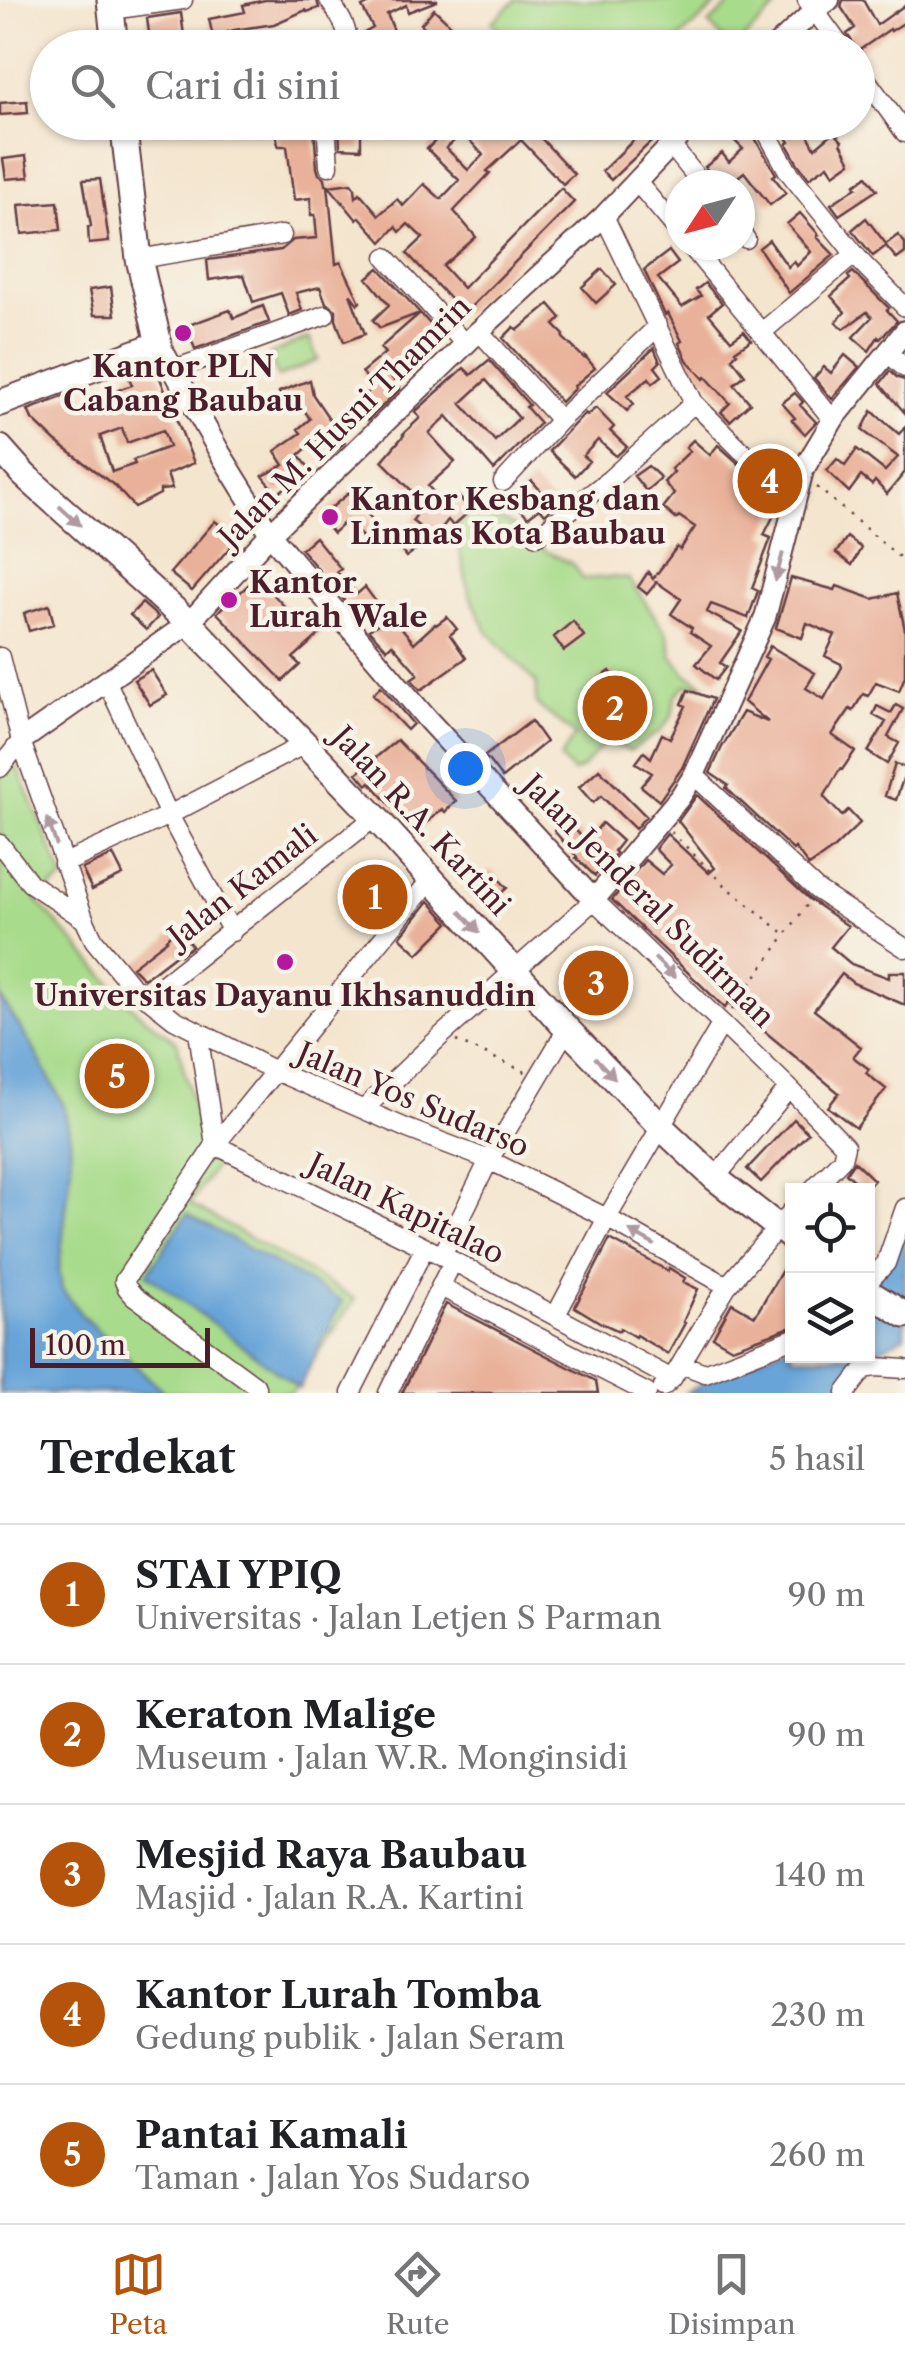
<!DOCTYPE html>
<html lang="id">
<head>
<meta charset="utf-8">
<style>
  :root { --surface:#fff; --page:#f6f6f6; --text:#202124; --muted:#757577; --line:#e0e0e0; --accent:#b45309 }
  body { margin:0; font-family:"Libre Caslon Text",serif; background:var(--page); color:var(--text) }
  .controls { position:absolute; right:30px; bottom:30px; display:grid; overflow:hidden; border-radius:0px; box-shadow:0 2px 8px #0004 }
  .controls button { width:90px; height:90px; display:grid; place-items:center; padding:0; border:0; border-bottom:2px solid var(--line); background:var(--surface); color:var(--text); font:50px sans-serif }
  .compass { position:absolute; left:665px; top:170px; width:90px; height:90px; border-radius:50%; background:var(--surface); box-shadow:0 2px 8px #0004; rotate:234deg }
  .scale { position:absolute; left:30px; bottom:25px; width:180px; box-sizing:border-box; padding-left:10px; border:5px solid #4a1f2b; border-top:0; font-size:28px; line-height:35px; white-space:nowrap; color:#4a1f2b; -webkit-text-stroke:8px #f7f3e8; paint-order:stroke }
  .you { position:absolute; left:465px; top:768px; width:35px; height:35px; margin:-25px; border:8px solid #fff; border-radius:50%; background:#1a73e8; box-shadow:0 0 0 15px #1a73e833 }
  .badge { display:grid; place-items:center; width:65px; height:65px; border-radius:50%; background:var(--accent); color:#fff; font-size:32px; font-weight:700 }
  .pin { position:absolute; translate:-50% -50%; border:5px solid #fff; box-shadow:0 2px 10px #0006 }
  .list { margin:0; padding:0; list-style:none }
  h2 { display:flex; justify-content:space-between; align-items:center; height:130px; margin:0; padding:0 40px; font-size:42px }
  h2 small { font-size:32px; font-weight:400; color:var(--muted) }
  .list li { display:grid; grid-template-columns:65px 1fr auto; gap:30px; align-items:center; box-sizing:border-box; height:140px; padding:0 40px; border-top:2px solid var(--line) }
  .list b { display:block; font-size:38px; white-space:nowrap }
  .list p { margin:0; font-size:32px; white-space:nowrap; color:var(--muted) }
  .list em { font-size:32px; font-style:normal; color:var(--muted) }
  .icon { flex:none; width:55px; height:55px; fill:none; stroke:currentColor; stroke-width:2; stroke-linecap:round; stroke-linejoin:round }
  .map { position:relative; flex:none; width:905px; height:1393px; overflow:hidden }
  .search { position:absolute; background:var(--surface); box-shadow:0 2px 8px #0004; left:30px; right:30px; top:30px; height:110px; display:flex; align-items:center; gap:25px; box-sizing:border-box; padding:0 35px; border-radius:55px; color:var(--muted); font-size:38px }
  .sheet { height:830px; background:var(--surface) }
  nav { display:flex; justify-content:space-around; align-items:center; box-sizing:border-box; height:140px; border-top:2px solid var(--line); background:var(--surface); font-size:28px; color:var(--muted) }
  nav a { display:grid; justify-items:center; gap:5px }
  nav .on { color:var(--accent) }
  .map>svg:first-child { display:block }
  .green { fill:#a8db8b; stroke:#797d5b; stroke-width:2.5 }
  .water { fill:#67a4d8; stroke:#586282; stroke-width:2.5 }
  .building { fill:#e9b19a; fill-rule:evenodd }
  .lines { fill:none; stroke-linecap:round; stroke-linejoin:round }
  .minor-casing { stroke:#643d43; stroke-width:21 }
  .major-casing { stroke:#643d43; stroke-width:24 }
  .highway-casing { stroke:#643d43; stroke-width:29 }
  .path { stroke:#643d43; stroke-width:2.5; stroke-dasharray:2.5 8; stroke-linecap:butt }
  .minor { stroke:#fff; stroke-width:18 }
  .major { stroke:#fff; stroke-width:20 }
  .highway { stroke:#fff; stroke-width:25 }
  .oneway { fill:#ae9aa0 }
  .poi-dot { fill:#b5179e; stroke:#f7f3e8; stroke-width:4 }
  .labels { text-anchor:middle; stroke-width:9; stroke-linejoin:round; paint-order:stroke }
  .poi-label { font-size:30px; font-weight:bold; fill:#4a1f2b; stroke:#f7f3e8 }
  .street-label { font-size:30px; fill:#4a1f2b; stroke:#f7f3e8 }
</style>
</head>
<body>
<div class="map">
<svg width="905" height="1393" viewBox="0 0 905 1393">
  <rect width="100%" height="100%" fill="#f7f3e8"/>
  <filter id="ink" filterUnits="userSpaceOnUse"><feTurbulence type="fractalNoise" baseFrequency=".01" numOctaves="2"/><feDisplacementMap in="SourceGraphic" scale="20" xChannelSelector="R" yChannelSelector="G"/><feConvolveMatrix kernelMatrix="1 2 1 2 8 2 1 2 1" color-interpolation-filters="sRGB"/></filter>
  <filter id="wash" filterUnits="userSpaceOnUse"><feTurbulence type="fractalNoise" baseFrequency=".0048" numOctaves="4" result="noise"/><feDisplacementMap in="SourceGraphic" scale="40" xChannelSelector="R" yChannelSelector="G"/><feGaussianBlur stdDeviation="2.25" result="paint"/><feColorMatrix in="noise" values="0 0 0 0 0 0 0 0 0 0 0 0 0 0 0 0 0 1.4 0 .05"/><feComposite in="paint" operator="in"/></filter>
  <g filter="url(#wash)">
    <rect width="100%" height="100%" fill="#f4e5ce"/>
    <path class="green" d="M516,0H722L670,47L515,48L492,22Z
      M735,0H767L775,9L735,47H731L709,24Z
      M309,338L318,360L278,377L269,355Z
      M472,512L506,522L546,551L574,565L583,579L609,577L629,579L668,635L672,657L688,675L704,685H685L675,697L672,716L660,731L630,751L606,742L581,769L573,772L560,759L575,735L536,704L537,684L487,631L469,593L455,527Z
      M9,746L64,879L36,900L137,1012L177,1042L203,1146L221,1157L190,1204L355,1299L291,1393H165L83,1317L62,1289L59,1270L70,1138L64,1106L32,1046L0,997V753Z"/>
    <path class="water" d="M0,997L32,1046L64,1106L70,1138L71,1166L59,1270L62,1289L83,1317L165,1393H0Z
      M187,1214L342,1301L299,1388L147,1274Z
      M905,1226V1336L868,1355V1286Z
      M792,1343V1356H867L857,1361L835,1393H685L711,1379Z"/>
    <g id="blocks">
      <path class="building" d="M265,0H317L319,8L307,12L306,10L274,24L234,30L213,37L209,19L245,12L243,5Z
        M376,0H437V1L408,12L406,5L387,14L395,33L370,46L364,33L373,28L362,7Z
        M843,0H863L877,25L905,5V22L891,31L890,29L858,51L847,34L855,28L841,7Z
        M434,9L453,27L470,48H447L421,24Z
        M181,13L185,43L151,48L147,18Z
        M27,101L28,113L0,115V103Z
        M339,122H361V149L340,148Z
        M431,122H481L493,136L506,122H526L574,174L563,184L521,140L487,171L490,173L454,211L476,237L443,266L463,288L561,188L574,202L464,314L407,253L423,238L408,224L400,232L396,227L382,242L360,217L357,220L329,186L351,183L355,188L356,197L360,193L379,215L397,199L403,206L424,184L441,199L459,180L427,149L442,134ZM463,133L483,155L468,170L446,148Z
        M652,122H672L611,180L602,171Z
        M727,122H738L755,138L776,174L773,176L786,193L770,205L744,172L728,185H715L713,177L705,167L722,153L729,162L743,149L722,128Z
        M776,122H791L801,135L806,131L815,148L834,132L842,141L841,143L851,162L834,174L828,165L809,178L798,164L787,144L790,142Z
        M299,129H314L317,168L319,174L325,178L326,185H328L336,264L341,262L360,302L358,304L350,294L365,334L344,342L336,320V310L326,303L320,287L296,293L302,310L289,315L281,293L253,302L244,275L209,280L207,260L281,250L293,240L317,238L315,215H311V198L294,200L287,146H278L276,132Z
        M26,156L29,177L6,179L3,159Z
        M867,176L877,190L839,215L831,204L857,187L855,185Z
        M100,179L109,242L89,244L88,227L91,226L83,180Z
        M58,202L61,230L22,234L19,205Z
        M800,213L819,235L817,237L834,255L789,293L759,248L769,240L788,267L794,261L797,266L811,252L787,224Z
        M866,218L886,244L898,235L905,243V253L897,259L886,246L873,256L852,230Z
        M669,251L678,263L658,278L682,307L701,296L696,290L705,283L722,303L709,314L731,340L744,331L751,340L735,351L737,353L732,358L745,375L734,384L750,403L730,421L721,412L730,403L706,377L704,379L687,360L679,343L682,341L668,313L665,315L644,270Z
        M379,268L439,334L392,378L400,389L368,420L356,405L373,386L362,372L385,353L380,348L420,313L380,328L373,320L389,305L367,278Z
        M602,269L616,285L596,303L582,287Z
        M853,272L889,308L887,310L897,321L880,339L878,337L869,351L853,337L872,317L867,312L844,329L836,322L845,312L831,296L850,279L848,276Z
        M111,287L115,315H94L89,290Z
        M549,304L561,318L554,325L564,335L563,338L584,358L585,356L595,368L574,386L575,388L561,402L503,338L514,327L518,330Z
        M263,306L269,322L195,349L186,326L230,310L234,318Z
        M654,348L660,362L655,367L662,376L653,383L649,378L627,396L634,404L627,411L607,392Z
        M845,355L859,367L832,399L814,378L824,367L831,373Z
        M489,360L529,405L526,407L540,423L494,470L447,416L429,433L455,462L428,486L446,507L458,496L471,510L453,526L448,520L430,543L428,541L406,557L397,545L421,528L412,521L423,506L417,500L419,498L382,461L404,435L403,434L420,418L415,412L464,368L471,375ZM486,380L519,418L495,441L461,403Z
        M154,363L194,463L167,474L172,489L160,490V494L134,507L115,486L55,441L32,419L28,410L81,390L85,402L132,385L127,373ZM122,428L127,443L163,430L169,447L133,460L135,464L112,472L100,436Z
        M890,371L898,378L905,380V413L880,384Z
        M310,380L313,395L345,442L333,453L321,435L299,455L310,469L277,494L263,476L284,465L275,451L301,433L298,429L310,419L297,399L284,406L279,392Z
        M795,393L803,402L800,405L816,422L805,434L792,420L795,418L782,403Z
        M596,408L614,427L610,431L627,447L616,456L598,440L583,456L589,461L575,476L549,451L585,413L587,415Z
        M872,411L899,434L905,427V472L887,494L875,481L872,485L861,476L849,492L827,471L837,459L845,466L857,449L885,471L898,457L862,430Z
        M693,440L710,455L718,445L757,480L781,492L780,503L764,535L771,538L752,588L758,591L748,618L711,604L707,612L742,631L720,663L726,667L716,680L696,664L711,646L690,632L692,628L671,614L681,599L655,581L656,583L647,594L638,587L648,572L653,579L677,547L680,550L695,527L679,516L676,519L663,508L674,494L664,482L674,472L671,469L690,451L686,447Z
        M648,466L661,478L646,491L634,476Z
        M532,481L552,503L555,501L557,504L545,514L540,508L528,517L513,500Z
        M350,492L377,526L364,539L347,520L333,533L320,517Z
        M215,521L237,539L192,591L170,573Z
        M315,537L341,569L337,572L357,594L365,587L376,602L359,618L301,549Z
        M847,537L861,548L852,565L836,553Z
        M257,577L302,625L315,613L328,627L293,658L300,665L283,681L217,613L233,596L234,598Z
        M791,578L835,590L837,586L873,599L897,593L905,630V676L899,691L876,682L868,696L863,694L853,711L850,709L832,735L855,751L842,770L840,769L824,797L842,816L848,810L860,823L832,850L809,866L795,848L793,850L726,788L728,785L710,773L722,747L743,712L768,722L744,702L768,659L764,657L770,646L815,673L806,688L824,699L842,667L841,664L825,656L835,635L807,623L802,638L776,628Z
        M142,603L158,617L146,630L130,615Z
        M49,605L54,624L29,631L24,613Z
        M391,615L414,643L435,624L436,625L447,617L457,629L450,635L466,658L421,690L411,679L418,674L392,644L387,649L369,630Z
        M573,621L584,636L564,651L554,637Z
        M151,670L167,695L150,705L134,680Z
        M610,671L640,712L621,726L591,685Z
        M381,686L413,724L407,730L373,694Z
        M688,690L713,699L682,768L659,801L641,786L652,773L636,763L644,752L651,758L662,734L670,738L686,706L682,704Z
        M896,705L903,709L888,737L899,743L887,764L868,752L886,722L873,715L877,706L891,713Z
        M531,721L546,742L502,778L485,756Z
        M397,740L456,801L445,812L442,809L415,833L370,782L367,785L357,773Z
        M895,764L905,767V780L903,779L896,800L885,796Z
        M599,769L646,816L635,829L601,796L593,803L579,787Z
        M697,795L809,899L848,926L831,947L851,964L889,978V972H905V1005L853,983L842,974L814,1010L861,1047L853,1057L869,1069L866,1073L886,1089L856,1128L828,1107L839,1093L729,1002L725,1008L612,900L645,860L662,874L671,865L655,849L667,834L709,873L715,868L678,821Z
        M567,820L586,842L602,823L622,841L614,851L616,853L595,876L576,858L577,857L554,831Z
        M113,855L123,875L92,890L82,869Z
        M491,870L507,888L487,906L471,888Z
        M429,901L449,923L418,954L400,937Z
        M177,928L192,946L180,955L178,953L144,979L132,967L167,940L166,939Z
        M794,1119L808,1133L761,1182L747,1169Z
        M854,1161L874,1180L865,1190L846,1173Z
        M610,1239L668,1271L669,1268L685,1278L683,1282L698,1289L683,1322L685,1323L668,1354L636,1335L635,1337L620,1328L619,1331L601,1323L575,1307Z
        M784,1267L792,1272L791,1327L732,1348L713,1337L732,1303L755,1316Z
        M446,1304L596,1381L598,1393H402Z"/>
    </g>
  </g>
  <g filter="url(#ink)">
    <use href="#blocks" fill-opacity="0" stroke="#643d43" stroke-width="2.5"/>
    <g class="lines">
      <g class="minor-casing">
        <path id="minor" d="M329,0C339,15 350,29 347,48
          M807,0L842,48
          M111,10L183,0
          M858,68L905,133
          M326,122L329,166
          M761,122L788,171L862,263L905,307
          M670,144L703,185
          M636,181L680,233
          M604,216L694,403L740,449L765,470L799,488
          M740,232L746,239
          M690,245L833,420
          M386,257L465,344
          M139,259L282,235
          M479,331L560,420
          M762,332L855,254
          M887,352L905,368
          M172,370L325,315
          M503,482L560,420L658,326
          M537,536L610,479L694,403
          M0,657L21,741L85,921L94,940L130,984L174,1019L275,1071L408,1129L489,1160L607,1218L727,1286
          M106,680L169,815L232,932
          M0,768L21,741
          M694,775L817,890L905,948
          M0,844L30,883L85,920
          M63,864L169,815L305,744
          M146,998L375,817
          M198,1032L215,1145L453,1261L672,1379
          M364,1109L442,1035L594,900L789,1088L845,1146L842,1159L812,1190
          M715,1178L789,1088
          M442,1256L489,1160L567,1029
          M868,1282L886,1263L905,1208
          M441,1287L647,1393
          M556,1315L607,1218L722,1023
          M681,1364L705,1373L792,1339
          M663,1387L672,1379L727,1286L792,1211
          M258,1393L255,1385L134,1296L127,1288L124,1281L215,1145L431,879
          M351,1393L424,1249
          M388,1393L453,1261
          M846,1393L864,1369L876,1367L905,1369"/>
      </g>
      <g class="major-casing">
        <path id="major" d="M774,48L815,10L829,0
          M159,344L220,453L270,534L428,720L594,900L680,797L694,775L765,618L803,470L833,420L905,331
          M21,741L189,623L270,534L479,331L604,216L693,122"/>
      </g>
      <g class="highway-casing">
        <path id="highway" d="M110,0L115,48
          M0,403L159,344L139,259L123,122
          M0,448L24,475L189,623L375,817L567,1029L662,1128L715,1178L792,1238
          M868,1292L905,1315"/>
      </g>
      <path class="path" d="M817,487L905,562
        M671,832L726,886L786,935
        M732,1010L809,902
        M456,1041L526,1072"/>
      <use href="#minor" class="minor"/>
      <use href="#major" class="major"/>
      <use href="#highway" class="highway"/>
    </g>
    <defs><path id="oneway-solid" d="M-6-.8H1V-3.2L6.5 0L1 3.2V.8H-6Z" transform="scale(2.5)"/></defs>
    <g class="oneway">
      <use href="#oneway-solid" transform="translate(70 516) rotate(42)"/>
      <use href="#oneway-solid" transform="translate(779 567) rotate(105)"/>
      <use href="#oneway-solid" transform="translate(52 832) rotate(-109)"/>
      <use href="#oneway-solid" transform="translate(470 922) rotate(48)"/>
      <use href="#oneway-solid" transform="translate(665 968) rotate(44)"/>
      <use href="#oneway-solid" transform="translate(605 1068) rotate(46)"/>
      <use href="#oneway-solid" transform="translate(642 1238) rotate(-151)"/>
    </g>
  </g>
  <g class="poi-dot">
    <circle cx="183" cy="333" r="10"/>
    <circle cx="330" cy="517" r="10"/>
    <circle cx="229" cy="600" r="10"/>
    <circle cx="285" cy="962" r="10"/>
  </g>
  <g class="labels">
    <g class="poi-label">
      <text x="183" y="377">Kantor PLN<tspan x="183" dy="34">Cabang Baubau</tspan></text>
      <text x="350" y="510" text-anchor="start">Kantor Kesbang dan<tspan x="350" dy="34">Linmas Kota Baubau</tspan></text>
      <text x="249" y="593" text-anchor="start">Kantor<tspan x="249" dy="34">Lurah Wale</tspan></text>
      <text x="285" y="1006">Universitas Dayanu Ikhsanuddin</text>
    </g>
    <g class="street-label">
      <text transform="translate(345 422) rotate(-45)" y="10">Jalan M. Husni Thamrin</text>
      <text transform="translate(421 821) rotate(47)" y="10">Jalan R.A. Kartini</text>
      <text transform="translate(243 886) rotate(-38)" y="10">Jalan Kamali</text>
      <text transform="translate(648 901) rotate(45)" y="10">Jalan Jenderal Sudirman</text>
      <text transform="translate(413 1100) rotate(23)" y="10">Jalan Yos Sudarso</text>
      <text transform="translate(406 1209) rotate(26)" y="10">Jalan Kapitalao</text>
    </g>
  </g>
</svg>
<div class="controls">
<button><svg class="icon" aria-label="locate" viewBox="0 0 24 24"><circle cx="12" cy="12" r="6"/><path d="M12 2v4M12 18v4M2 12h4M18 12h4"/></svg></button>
<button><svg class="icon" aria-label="layers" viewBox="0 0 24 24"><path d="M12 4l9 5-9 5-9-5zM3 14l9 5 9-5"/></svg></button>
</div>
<svg class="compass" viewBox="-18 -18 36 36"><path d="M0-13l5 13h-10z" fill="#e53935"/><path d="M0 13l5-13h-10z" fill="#757577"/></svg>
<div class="scale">100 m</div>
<div class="you"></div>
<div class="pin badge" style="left:375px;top:897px">1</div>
<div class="pin badge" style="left:615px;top:708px">2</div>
<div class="pin badge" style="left:596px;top:983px">3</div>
<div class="pin badge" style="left:770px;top:481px">4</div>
<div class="pin badge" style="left:117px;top:1076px">5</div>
<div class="search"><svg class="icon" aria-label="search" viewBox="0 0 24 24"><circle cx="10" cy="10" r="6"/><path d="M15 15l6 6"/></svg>Cari di sini</div>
</div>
<section class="sheet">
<h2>Terdekat<small>5 hasil</small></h2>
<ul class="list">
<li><span class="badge">1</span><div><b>STAI YPIQ</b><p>Universitas · Jalan Letjen S Parman</p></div><em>90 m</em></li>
<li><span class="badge">2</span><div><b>Keraton Malige</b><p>Museum · Jalan W.R. Monginsidi</p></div><em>90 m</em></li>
<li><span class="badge">3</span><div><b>Mesjid Raya Baubau</b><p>Masjid · Jalan R.A. Kartini</p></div><em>140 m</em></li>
<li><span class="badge">4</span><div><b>Kantor Lurah Tomba</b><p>Gedung publik · Jalan Seram</p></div><em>230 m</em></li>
<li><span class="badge">5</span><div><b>Pantai Kamali</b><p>Taman · Jalan Yos Sudarso</p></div><em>260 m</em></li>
</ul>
</section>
<nav>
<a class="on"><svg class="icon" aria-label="map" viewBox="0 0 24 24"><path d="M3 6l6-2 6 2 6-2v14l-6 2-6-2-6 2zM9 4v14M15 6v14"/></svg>Peta</a>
<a><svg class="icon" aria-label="directions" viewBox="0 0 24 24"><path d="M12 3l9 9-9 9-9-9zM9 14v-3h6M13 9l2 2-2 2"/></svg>Rute</a>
<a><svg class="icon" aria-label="saved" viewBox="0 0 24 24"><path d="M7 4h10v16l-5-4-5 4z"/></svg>Disimpan</a>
</nav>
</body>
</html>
